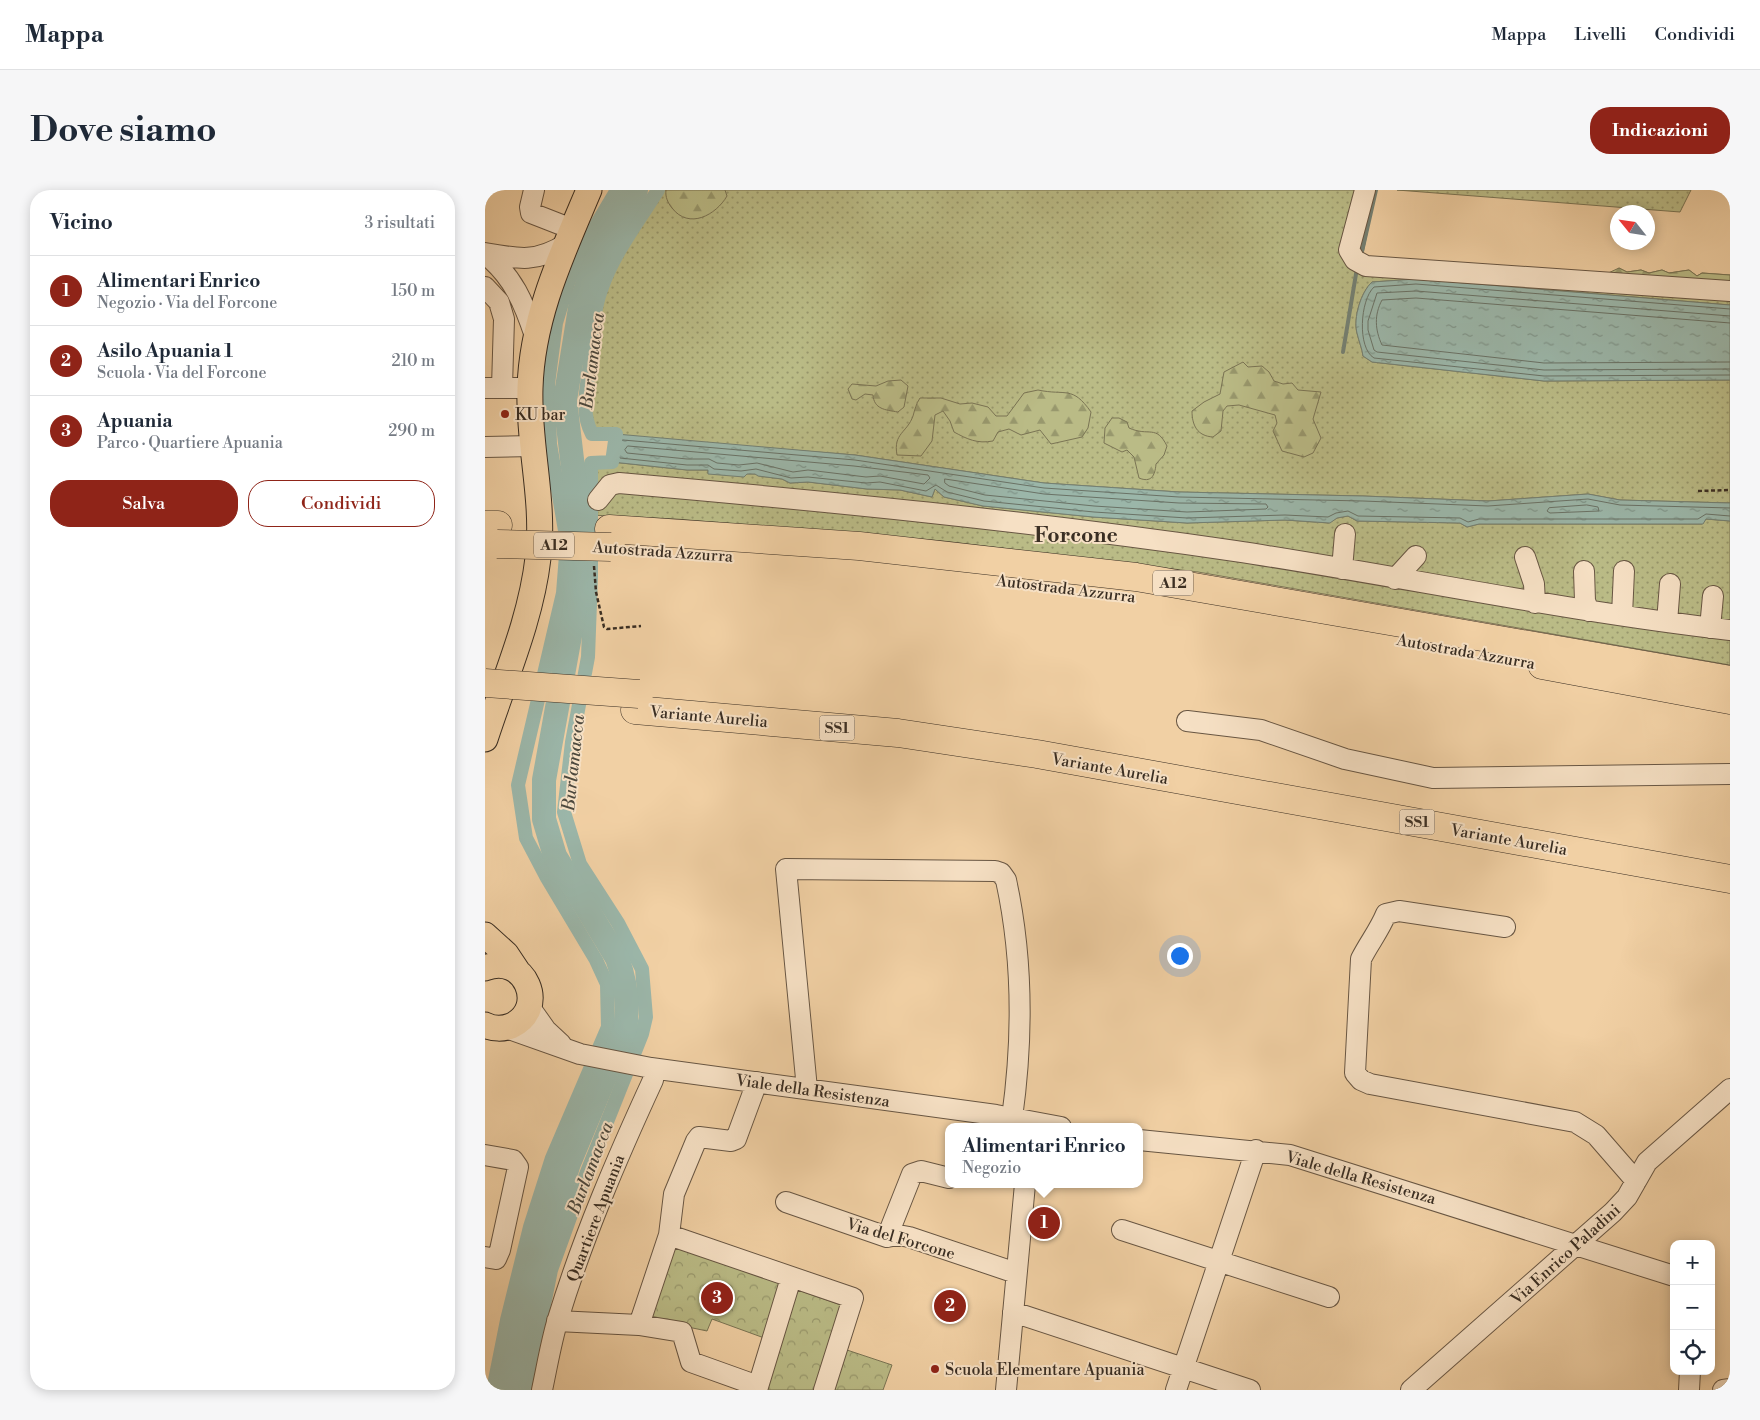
<!DOCTYPE html>
<html lang="it">
<head>
<meta charset="utf-8">
<style>
  :root { --surface:#fff; --page:#f6f6f7; --text:#1f2937; --muted:#747a83; --line:#e0e1e3; --accent:#8f2418 }
  body { margin:0; font-family:"Libre Bodoni",serif; background:var(--page); color:var(--text) }
  .controls { position:absolute; right:15px; bottom:15px; display:grid; overflow:hidden; border-radius:10px; box-shadow:0 2px 12px #0003 }
  .controls button { width:45px; height:45px; display:grid; place-items:center; padding:0; border:0; border-bottom:1px solid var(--line); background:var(--surface); color:var(--text); font:25px sans-serif }
  .compass { position:absolute; left:1125px; top:15px; width:45px; height:45px; border-radius:50%; background:var(--surface); box-shadow:0 2px 12px #0003; rotate:300deg }
  .you { position:absolute; left:694px; top:765px; width:18px; height:18px; margin:-12px; border:4px solid #fff; border-radius:50%; background:#1a73e8; box-shadow:0 0 0 8px #1a73e833 }
  .badge { display:grid; place-items:center; width:32px; height:32px; border-radius:50%; background:var(--accent); color:#fff; font-size:16px; font-weight:700 }
  .pin { position:absolute; translate:-50% -50%; border:2px solid #fff; box-shadow:0 1px 5px #0006 }
  .popup { position:absolute; left:460px; top:933px; width:198px; height:65px; box-sizing:border-box; display:grid; place-content:center; border-radius:10px; background:var(--surface); filter:drop-shadow(0 1px 4px #0005); font-size:16px; white-space:nowrap; color:var(--muted) }
  .popup b { font-size:19px; color:var(--text) }
  .popup::after { content:''; position:absolute; left:50%; top:100%; margin-left:-10px; border:10px solid transparent; border-top-color:var(--surface) }
  .list { margin:0; padding:0; list-style:none }
  h2 { display:flex; justify-content:space-between; align-items:center; height:65px; margin:0; padding:0 20px; font-size:21px }
  h2 small { font-size:16px; font-weight:400; color:var(--muted) }
  .list li { display:grid; grid-template-columns:32px 1fr auto; gap:15px; align-items:center; box-sizing:border-box; height:70px; padding:0 20px; border-top:1px solid var(--line) }
  .list b { display:block; font-size:19px; white-space:nowrap }
  .list p { margin:0; font-size:16px; white-space:nowrap; color:var(--muted) }
  .list em { font-size:16px; font-style:normal; color:var(--muted) }
  .actions { display:flex; gap:10px; padding:15px 20px }
  .actions a { flex:1; padding:11px 0; border:1px solid var(--accent); border-radius:20px; text-align:center; font-size:18px; color:var(--accent) }
  .actions .main { background:var(--accent); color:#fff }
  .icon { flex:none; width:28px; height:28px; fill:none; stroke:currentColor; stroke-width:2; stroke-linecap:round; stroke-linejoin:round }
  .map { position:relative; flex:none; width:1245px; height:1200px; overflow:hidden; border-radius:20px }
  header { display:flex; align-items:center; gap:30px; box-sizing:border-box; height:70px; padding:0 25px; background:var(--surface); border-bottom:1px solid var(--line) }
  header strong { font-size:24px }
  nav { display:flex; gap:28px; margin-inline-start:auto; font-size:18px }
  .intro { display:flex; align-items:center; justify-content:space-between; box-sizing:border-box; height:120px; padding:0 30px }
  h1 { margin:0; font-size:35px }
  .button { padding:12px 22px; border-radius:20px; background:var(--accent); color:#fff; font-size:18px; font-weight:700 }
  main { display:flex; gap:30px; padding:0 30px }
  aside { flex:1; background:var(--surface); border-radius:20px; box-shadow:0 2px 12px #0003 }
  .map>svg:first-child { display:block }
  .grass { fill:url(#grass-dots); stroke:#7a7454 }
  .forest { fill:url(#forest-firs); stroke:#7a7454 }
  .park { fill:url(#park-crowns); stroke:#7a7454 }
  .water { fill:url(#water-ripples); stroke:#748073 }
  .lines { fill:none; stroke-linecap:round; stroke-linejoin:round }
  .shore { stroke:#6a7266; stroke-width:1 }
  .stream { stroke:#748073; stroke-width:4 }
  .canal { stroke:#9bb6a9; stroke-width:14 }
  .river { stroke:#9bb6a9; stroke-width:24 }
  .minor-casing { stroke:#685643; stroke-width:22 }
  .major-casing { stroke:#3a2e23; stroke-width:27 }
  .highway-casing { stroke:#3a2e23; stroke-width:29 }
  .path { stroke:#3a2e23; stroke-width:2.5; stroke-dasharray:4 2.5; stroke-linecap:butt }
  .minor { stroke:#f6e0c4; stroke-width:20 }
  .major { stroke:#f1d0a4; stroke-width:25 }
  .highway { stroke:#f1d0a4; stroke-width:28 }
  .highway-bridge-casing { stroke:#3a2e23; stroke-width:29; stroke-linecap:butt }
  .highway-bridge { stroke:#f1d0a4; stroke-width:28 }
  .poi-dot { fill:#8f2418; stroke:#f6e0c4; stroke-width:2 }
  .labels { text-anchor:middle; stroke-width:4; stroke-linejoin:round; paint-order:stroke }
  .shield { fill:#f6e0c4; stroke:#726353; stroke-width:1 }
  .shield-label { font-size:15px; font-weight:bold; fill:#3a2e23 }
  .poi-label { font-size:16px; fill:#3a2e23; stroke:#f6e0c4; text-anchor:start }
  .street-label { font-size:16px; fill:#3a2e23; stroke:#f6e0c4 }
  .water-label { font-size:18px; font-style:italic; fill:#4d493e; stroke:#f6e0c4 }
  .district-label { font-size:21px; font-weight:bold; fill:#3a2e23; stroke:#f6e0c4 }
</style>
</head>
<body>
<header>
<strong>Mappa</strong>
<nav><a>Mappa</a><a>Livelli</a><a>Condividi</a></nav>
</header>
<div class="intro"><h1>Dove siamo</h1><a class="button">Indicazioni</a></div>
<main>
<aside>
<h2>Vicino<small>3 risultati</small></h2>
<ul class="list">
<li><span class="badge">1</span><div><b>Alimentari Enrico</b><p>Negozio · Via del Forcone</p></div><em>150 m</em></li>
<li><span class="badge">2</span><div><b>Asilo Apuania 1</b><p>Scuola · Via del Forcone</p></div><em>210 m</em></li>
<li><span class="badge">3</span><div><b>Apuania</b><p>Parco · Quartiere Apuania</p></div><em>290 m</em></li>
</ul>
<div class="actions"><a class="main">Salva</a><a>Condividi</a></div>
</aside>
<div class="map">
<svg width="1245" height="1200" viewBox="0 0 1245 1200">
  <defs>
    <pattern id="grass-dots" width="8" height="8" patternUnits="userSpaceOnUse" patternTransform="scale(1.25)"><rect width="8" height="8" fill="#babb86"/><path d="M2 2h.1M6 6h.1" fill="none" stroke="#98986d" stroke-width="1.8" stroke-linecap="round"/></pattern>
    <pattern id="forest-firs" width="22" height="20" patternUnits="userSpaceOnUse" patternTransform="scale(1.25)"><rect width="22" height="20" fill="#babb86"/><path d="M5 1l3.5 6h-7zM16 11l3.5 6h-7z" fill="#98986d"/></pattern>
    <pattern id="park-crowns" width="20" height="18" patternUnits="userSpaceOnUse" patternTransform="scale(1.25)"><rect width="20" height="18" fill="#babb86"/><path d="M2 6a3 3 0 1 1 6 0M12 15a3 3 0 1 1 6 0" fill="none" stroke="#98986d"/></pattern>
    <pattern id="water-ripples" width="26" height="14" patternUnits="userSpaceOnUse" patternTransform="scale(1.25)"><rect width="26" height="14" fill="#9bb6a9"/><path d="M2 4q2-2 4 0t4 0M15 11q2-2 4 0t4 0" fill="none" stroke="#7f9489"/></pattern>
  </defs>
  <rect width="100%" height="100%" fill="#f1d0a4"/>
  <filter id="stains"><feTurbulence type="fractalNoise" baseFrequency=".004" numOctaves="4"/><feColorMatrix values="0 0 0 0 .2 0 0 0 0 .09 0 0 0 0 .02 0 0 0 .5 -.17"/></filter>
  <radialGradient id="worn" r=".72"><stop offset=".6" stop-color="#630" stop-opacity="0"/><stop offset="1" stop-color="#630" stop-opacity=".3"/></radialGradient>
  <path class="grass" d="M173,0H891L876,73L1117,92L1134,78L1142,82L1156,80L1164,83L1177,80L1184,83L1204,80L1212,86L1217,83L1245,85V115L931,89L887,92C876,102 868,128 872,143C874,152 877,158 878,166L887,172L1059,191L1245,190V313L1135,310L1103,304L1003,311L878,306L694,302L559,293L370,265L107,244L102,234L99,217L115,102L125,78Z
    M912,0H1206L1195,22Z
    M127,272L202,280H223V283L271,284L274,286L297,289L305,293L323,292L382,299L415,300L447,307L450,299L459,307L498,316L608,327L702,333L800,330L844,333L852,328L863,326L872,331L975,333L982,337L994,334H1217L1221,329L1245,331V475L713,382L458,351L191,329L105,325L106,273Z"/>
  <path class="forest" d="M181,0H240L242,6C231,25 204,40 187,18C183,13 180,7 181,0Z
    M1134,78L1142,82L1156,80L1164,83L1177,80L1184,83L1204,80L1212,86L1217,83L1245,85V107L1119,85Z
    M758,172L763,177L777,176L784,182L789,191L798,194L807,193L813,200L836,202L828,229L836,248L828,263L819,267L797,261L788,241L792,233L790,225L754,215L742,216L738,221L736,241L728,247C712,246 707,235 707,221L719,212L735,204L739,182Z
    M416,190L423,196L419,217L413,222C400,220 389,219 388,205L380,204L371,210L367,209L363,199L367,194L391,196L403,191Z
    M553,200C581,206 587,195 606,222L603,238L597,247L566,254L555,240L536,245L524,239L513,242L508,251C492,254 482,249 469,242L465,231L458,221L450,225L447,251L436,266L412,265C408,243 422,243 428,226C430,219 431,214 435,208H456L475,214L487,213L503,217L511,226H522L539,203Z
    M627,228H634L642,232L644,238C664,247 671,234 682,256L679,265L671,274C670,286 666,293 654,288L649,267L642,260L637,262L619,253L620,238Z"/>
  <path class="park" d="M184,1045L306,1088L282,1149L227,1129L222,1141L160,1128Z
    M313,1100L359,1116L331,1200H280Z
    M359,1159L407,1175L398,1200H346Z"/>
  <path class="water" d="M931,89L1245,115V190L1059,191L887,172L878,166C877,158 874,152 872,143C868,128 876,102 887,92Z
    M131,244L370,265L559,293L694,302L878,306L1003,311L1103,304L1135,310L1245,313V331L1221,329L1218,334H994L982,337L975,333L872,331L863,326L852,328L845,333L800,330L702,333L608,327L498,316L459,307L450,299L447,307L415,300L382,299L323,292L305,293L297,289L273,286L270,284H262L259,287L223,284V280H202L127,272Z"/>
  <g class="lines">
    <path class="shore" d="M1245,119L931,94L889,97C875,110 872,158 889,168L1059,186L1245,185
      M1245,126L931,101L892,103L883,131V140L889,160L892,162L1059,180L1245,179
      M1245,133L931,108L897,110C889,125 890,140 897,155L1059,173L1245,172
      M143,256L369,276L443,285L445,288L439,294L395,286L381,287L323,280L308,282L272,273L254,275L232,273L224,269H202L142,263L140,260Z
      M460,289L559,304L694,313L781,314L783,317L781,319L702,322L609,316L500,305L464,296L460,293Z
      M1102,315L1113,317L1114,321L1065,323L1062,321L1064,318Z
      M1245,318L1135,315L1103,309L1003,316L878,311L694,307L559,298L370,270L138,250L135,251L133,265L135,268L202,275H223L229,279L256,281L271,279L306,288L323,287L381,293L395,292L441,301L451,295L462,302L499,311L609,322L702,328L800,325L843,327L851,323L863,321L873,326L975,328L983,332L994,329H1213L1221,324L1245,326"/>
    <path class="stream" d="M876,66L891,0
      M858,162L872,78"/>
    <path class="canal" d="M8,1200L22,1130L45,1037L67,968L123,837L122,794L111,770L62,688L41,648L33,595L78,403L82,352L65,254L63,194L71,133L83,93L99,55L132,0
      M42,1200L66,1080L96,997L157,844L161,827L157,779L133,733L95,674L79,622L87,552L103,467L106,386V273L127,272L131,244H107C96,223 101,202 104,180C107,154 107,125 116,100C128,64 153,32 173,0"/>
    <path class="river" d="M23,1200L56,1061L84,973L140,839C144,814 141,792 132,768L70,666L59,629V590L90,418L91,303L80,210L96,112L112,68L151,0"/>
    <g class="minor-casing">
      <path id="minor" d="M49,0L45,17L46,23L87,39
        M880,0L864,60L870,70L881,76L1245,101
        M0,63C33,69 51,73 81,54
        M0,64C28,86 39,113 50,146
        M0,97L14,112L19,129L17,197
        M0,198H45
        M0,257L48,256
        M113,310L125,295L134,293C340,311 545,331 750,361C915,386 1079,421 1245,440
        M1040,367L1049,394L1050,413
        M857,379L860,344
        M1099,381L1100,411L1104,421
        M910,389L931,366
        M1137,425L1139,381
        M1182,432L1185,394
        M1225,438L1228,406
        M702,531L776,540L860,569L948,588L1245,584
        M1020,737L914,721L901,724C894,741 884,753 876,769L870,883L876,890L885,894L1090,932L1111,945L1151,991
        M44,816L61,840L76,854
        M21,838L95,864L166,878L511,925L576,937
        M322,899L301,679L510,681L516,683L521,690C538,768 538,849 527,928
        M654,950L805,965L1189,1086
        M0,965L28,970L33,977L15,1060L11,1069L0,1067
        M301,1012L402,1047L413,1045L424,1047L531,1083
        M637,1040L844,1107
        M184,1045L368,1108L339,1200
        M402,1047L427,984L436,981L464,988
        M528,1122L765,1200
        M72,1131L154,1135L197,1142L206,1172L273,1196
        M154,1135L184,1045L189,1004L211,951L214,947L246,951L251,949L272,892
        M57,1200C62,1177 66,1152 73,1129C98,1047 132,968 168,890
        M272,1200L306,1088
        M521,1200L540,994
        M691,1200L771,960
        M926,1200L1128,1022L1142,1007L1162,972L1245,899
        M1204,1200L1205,1181
        M1238,1200L1245,1199"/>
    </g>
    <g class="major-casing">
      <path id="major" d="M0,549C19,490 46,430 53,368C60,311 43,255 45,198C47,127 77,64 104,0
        M0,745L21,764L33,782
        M0,778C40,762 64,819 26,836C18,839 8,839 0,835"/>
    </g>
    <g class="highway-casing">
      <path id="highway" d="M0,335H13
        M124,339L374,356L651,387L1245,490
        M1057,475L1245,510
        M150,520L413,543L552,564L1245,689"/>
    </g>
    <path class="path" d="M1213,301L1245,300
      M109,376L111,402L119,437L122,439L156,436"/>
    <use href="#minor" class="minor"/>
    <use href="#major" class="major"/>
    <use href="#highway" class="highway"/>
    <g class="highway-bridge-casing">
      <path id="highway-bridge" d="M12,354L126,357
        M0,493L154,504"/>
    </g>
    <use href="#highway-bridge" class="highway-bridge"/>
  </g>
  <g class="poi-dot">
    <circle cx="20" cy="224" r="5"/>
    <circle cx="450" cy="1179" r="5"/>
  </g>
  <g class="labels">
    <g class="shield">
      <rect x="49" y="342.5" width="40" height="25" rx="4"/>
      <rect x="668" y="380.5" width="40" height="25" rx="4"/>
      <rect x="334.5" y="525.5" width="35" height="25" rx="4"/>
      <rect x="914.5" y="619.5" width="35" height="25" rx="4"/>
    </g>
    <g class="shield-label">
      <text x="69" y="360">A12</text>
      <text x="688" y="398">A12</text>
      <text x="352" y="543">SS1</text>
      <text x="932" y="637">SS1</text>
    </g>
    <g class="poi-label">
      <text x="30" y="230">KU bar</text>
      <text x="460" y="1185">Scuola Elementare Apuania</text>
    </g>
    <g class="street-label">
      <text transform="translate(178 361) rotate(4)" y="6">Autostrada Azzurra</text>
      <text transform="translate(581 398) rotate(7)" y="6">Autostrada Azzurra</text>
      <text transform="translate(981 461) rotate(10)" y="6">Autostrada Azzurra</text>
      <text transform="translate(224 526) rotate(5)" y="6">Variante Aurelia</text>
      <text transform="translate(625 578) rotate(10)" y="6">Variante Aurelia</text>
      <text transform="translate(1024 649) rotate(10)" y="6">Variante Aurelia</text>
      <text transform="translate(328 900) rotate(8)" y="6">Viale della Resistenza</text>
      <text transform="translate(876 987) rotate(16)" y="6">Viale della Resistenza</text>
      <text transform="translate(110 1028) rotate(-69)" y="6">Quartiere Apuania</text>
      <text transform="translate(416 1048) rotate(16)" y="6">Via del Forcone</text>
      <text transform="translate(1080 1064) rotate(-42)" y="6">Via Enrico Paladini</text>
    </g>
    <g class="water-label">
      <text transform="translate(107 171) rotate(-83)" y="6">Burlamacca</text>
      <text transform="translate(88 573) rotate(-84)" y="6">Burlamacca</text>
      <text transform="translate(105 978) rotate(-69)" y="6">Burlamacca</text>
    </g>
    <g class="district-label">
      <text x="591" y="352">Forcone</text>
    </g>
  </g>
  <rect width="100%" height="100%" filter="url(#stains)"/>
  <rect width="100%" height="100%" fill="url(#worn)"/>
</svg>
<div class="controls">
<button>+</button>
<button>−</button>
<button><svg class="icon" aria-label="locate" viewBox="0 0 24 24"><circle cx="12" cy="12" r="6"/><path d="M12 2v4M12 18v4M2 12h4M18 12h4"/></svg></button>
</div>
<svg class="compass" viewBox="-18 -18 36 36"><path d="M0-13l5 13h-10z" fill="#e53935"/><path d="M0 13l5-13h-10z" fill="#747a83"/></svg>
<div class="you"></div>
<div class="pin badge" style="left:559px;top:1033px">1</div>
<div class="popup"><b>Alimentari Enrico</b>Negozio</div>
<div class="pin badge" style="left:465px;top:1116px">2</div>
<div class="pin badge" style="left:232px;top:1108px">3</div>
</div>
</main>
</body>
</html>
